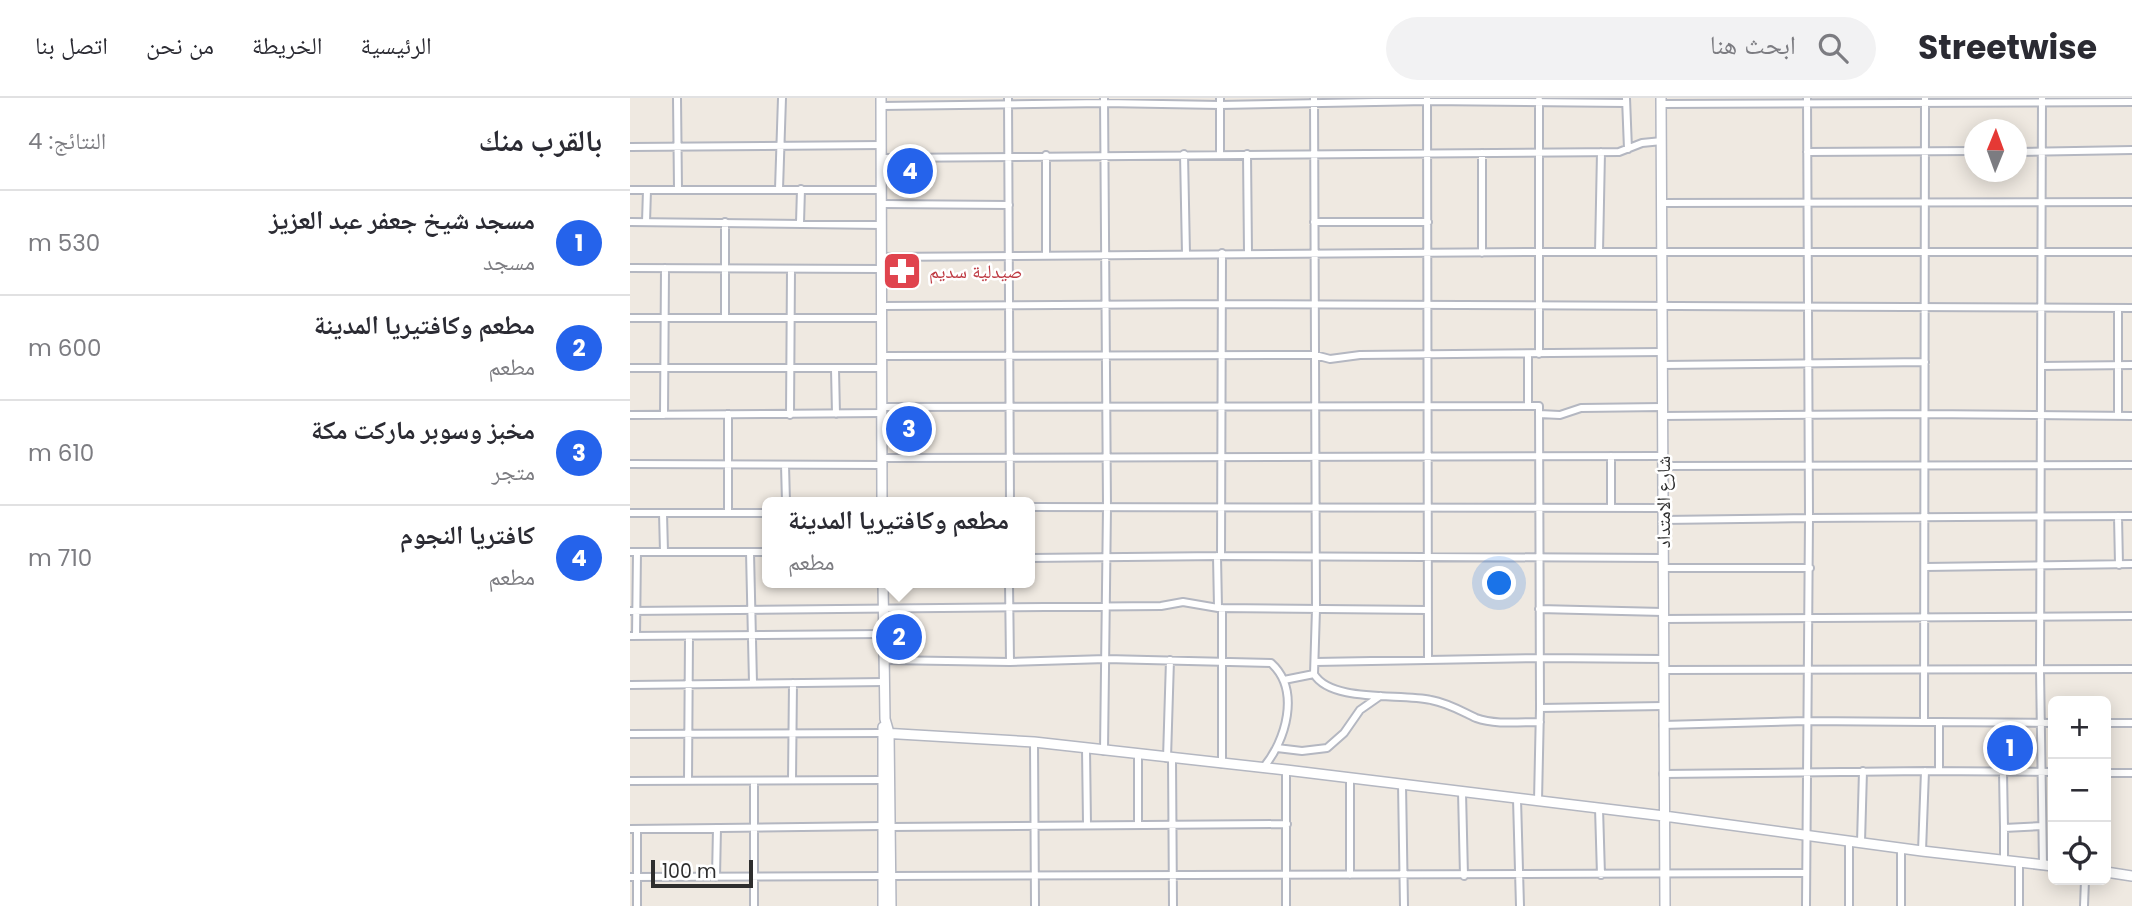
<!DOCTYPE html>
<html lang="ar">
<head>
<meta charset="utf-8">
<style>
  :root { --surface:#fff; --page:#f2f2f3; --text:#2b2b33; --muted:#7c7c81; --line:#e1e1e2; --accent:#2563eb }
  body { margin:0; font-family:Poppins,"Noto Naskh Arabic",sans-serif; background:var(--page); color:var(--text); direction:rtl }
  .controls { position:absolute; right:21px; bottom:21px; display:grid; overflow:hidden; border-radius:10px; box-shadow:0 4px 18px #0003 }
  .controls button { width:63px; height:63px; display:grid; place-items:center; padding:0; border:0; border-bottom:2px solid var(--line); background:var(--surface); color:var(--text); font:35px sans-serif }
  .compass { position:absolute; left:1334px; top:21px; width:63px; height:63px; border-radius:50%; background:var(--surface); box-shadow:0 4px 18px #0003; rotate:1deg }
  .scale { position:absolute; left:21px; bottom:18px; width:102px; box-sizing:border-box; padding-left:7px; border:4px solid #2e2e2e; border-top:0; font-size:19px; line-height:24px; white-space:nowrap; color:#2e2e2e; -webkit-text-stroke:5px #fff; paint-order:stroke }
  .you { position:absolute; left:870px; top:486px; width:24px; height:24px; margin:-18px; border:5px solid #fff; border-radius:50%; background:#1a73e8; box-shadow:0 0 0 10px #1a73e833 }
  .badge { display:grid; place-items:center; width:46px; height:46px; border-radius:50%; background:var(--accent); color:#fff; font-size:23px; font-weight:700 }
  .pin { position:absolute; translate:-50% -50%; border:4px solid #fff; box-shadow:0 2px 7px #0006 }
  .popup { position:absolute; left:132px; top:399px; width:273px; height:91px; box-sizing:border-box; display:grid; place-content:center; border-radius:10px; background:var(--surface); filter:drop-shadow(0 2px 5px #0005); font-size:23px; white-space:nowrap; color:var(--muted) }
  .popup b { font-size:26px; color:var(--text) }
  .popup::after { content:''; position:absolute; left:50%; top:100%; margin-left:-14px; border:14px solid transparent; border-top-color:var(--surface) }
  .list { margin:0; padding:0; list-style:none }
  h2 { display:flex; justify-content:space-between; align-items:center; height:91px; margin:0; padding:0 28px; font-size:30px }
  h2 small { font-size:23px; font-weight:400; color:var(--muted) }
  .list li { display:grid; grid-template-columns:46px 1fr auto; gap:21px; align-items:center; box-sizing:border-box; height:105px; padding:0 28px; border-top:2px solid var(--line) }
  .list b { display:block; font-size:26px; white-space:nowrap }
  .list p { margin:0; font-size:23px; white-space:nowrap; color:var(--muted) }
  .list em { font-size:23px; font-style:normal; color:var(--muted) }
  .icon { flex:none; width:38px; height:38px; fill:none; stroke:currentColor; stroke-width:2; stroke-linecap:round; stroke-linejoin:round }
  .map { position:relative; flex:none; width:1502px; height:808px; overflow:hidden; direction:ltr }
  header { display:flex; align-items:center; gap:42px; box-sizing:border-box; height:98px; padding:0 35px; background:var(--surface); border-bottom:2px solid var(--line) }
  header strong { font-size:33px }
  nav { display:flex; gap:38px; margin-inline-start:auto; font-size:24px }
  .search { width:490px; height:63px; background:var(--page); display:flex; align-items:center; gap:18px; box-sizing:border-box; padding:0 24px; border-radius:38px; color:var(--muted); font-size:26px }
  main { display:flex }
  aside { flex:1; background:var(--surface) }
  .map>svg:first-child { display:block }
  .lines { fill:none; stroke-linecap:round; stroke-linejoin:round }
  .street-casing { stroke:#b4b7c1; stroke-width:10 }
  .secondary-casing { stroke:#b4b7c1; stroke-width:12 }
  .street { stroke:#fff; stroke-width:6 }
  .secondary { stroke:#fff; stroke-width:9 }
  .labels { text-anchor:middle; stroke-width:5; stroke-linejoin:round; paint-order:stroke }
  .health-label { font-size:19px; fill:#be3a42; stroke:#fff; text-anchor:start }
  .street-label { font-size:19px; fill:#2e2e2e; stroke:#fff }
</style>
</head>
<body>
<header>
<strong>Streetwise</strong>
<div class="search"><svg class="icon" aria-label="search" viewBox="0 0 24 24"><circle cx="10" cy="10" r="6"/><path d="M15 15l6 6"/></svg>ابحث هنا</div>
<nav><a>الرئيسية</a><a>الخريطة</a><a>من نحن</a><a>اتصل بنا</a></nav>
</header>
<main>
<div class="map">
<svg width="1502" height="808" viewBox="0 0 1502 808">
  <rect width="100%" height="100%" fill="#efe9e1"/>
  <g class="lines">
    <g class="street-casing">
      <path id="street" d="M47,0L48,91
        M378,0L380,404
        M684,0L686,511L684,576C701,605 771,595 801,602C818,605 831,613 846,620C865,627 890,624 910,624
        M797,0L798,561
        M996,0L998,51
        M1177,0L1179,420L1502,418
        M1295,0L1294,624H1309V673
        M1412,0L1410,572L1413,767
        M1031,6L1502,4
        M252,8L474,5L590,7L797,3L996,5
        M0,49L252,47
        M1177,54L1344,53
        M1386,54L1502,52
        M554,56L556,156
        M590,56V0
        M617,56L618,155
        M416,57V156
        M252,60L989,54L1012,45L1032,43
        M149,91L152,0
        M0,92H252
        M1031,105L1502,104
        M252,106L379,107
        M0,124L252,127
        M16,124L17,92
        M95,124V220
        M684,124H798
        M170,125L171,91
        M969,154L971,54
        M852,155V55
        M251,159L910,154H1502
        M0,170L251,171
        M252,208L592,206L1502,210
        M0,220H252
        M909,256V2
        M253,258L685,257L700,261L730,257L1032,254
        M1032,267L1295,264
        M1411,268L1502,267
        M0,270H252
        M205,271L206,316
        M898,307V256
        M252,309L909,308L910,610L908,703
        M98,316V415
        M909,316L930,317L951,310L1032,309
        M0,317L252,315
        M34,317L35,170
        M160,317L161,171
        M1032,318L1295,316L1502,318
        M1488,318V210
        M252,360L1032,358
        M0,366L253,367
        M155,367L156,404
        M1033,368L1502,367
        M400,409L1033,410
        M981,410V358
        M0,415H138
        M33,415L34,454
        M1488,418L1489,467
        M1033,422L1179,420L1176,808
        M0,454H138
        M120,454L123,585
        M587,458L588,510
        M591,458L592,155
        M400,460L591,458L1033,460
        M1295,469L1502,466
        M1033,470H1180
        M379,485L380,564
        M592,510V666
        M909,511L1033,514
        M0,513L531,508L553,504L588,510L798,512
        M1033,521L1502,518
        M0,538L253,536
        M6,538L7,454
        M254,562L380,564L476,561L641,565C671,592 656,643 633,670
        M685,564L910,560L1033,561
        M1034,572L1502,571
        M654,582L684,576
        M0,587L254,584
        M910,610L1033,608
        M1309,624L1423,625
        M1476,625H1502
        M1033,627L1177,623L1294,624
        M0,636L252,635
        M404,644L405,808
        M647,650L672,653L697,650L714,635L730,612L750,598
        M456,651L457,726
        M474,653L477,409L474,0
        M508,656V726
        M537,660L540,562
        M542,660L543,808
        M656,672V808
        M1373,674L1374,730L1412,728
        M1476,675H1502
        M1033,676L1295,673L1423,674
        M162,682L163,585
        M0,683L252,682
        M58,683L59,538
        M772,686L774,808
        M832,694L834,778
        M887,701L890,808
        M969,710L971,777
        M261,729L657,726
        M0,731L252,728
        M1219,743V808
        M1231,744L1233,673
        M1271,751V808
        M1292,753L1295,673
        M1374,762V730
        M1389,764V808
        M720,777V680
        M261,778L1176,775
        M0,779L253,778
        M86,779L87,730
        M7,808V731
        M124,808V683
        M1454,808L1455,782"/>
    </g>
    <g class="secondary-casing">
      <path id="secondary" d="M251,0L252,404
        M1031,0L1035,808
        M253,485L255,621L259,635L261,808
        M252,635L404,644L656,672L1034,718L1292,753L1423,768
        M1476,774L1502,778
        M253,808V629"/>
    </g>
    <use href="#street" class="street"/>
    <use href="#secondary" class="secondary"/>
  </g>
  <defs>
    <g id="pharmacy-square" transform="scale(2.0125)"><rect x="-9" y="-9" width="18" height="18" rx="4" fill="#e0444e" stroke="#fff"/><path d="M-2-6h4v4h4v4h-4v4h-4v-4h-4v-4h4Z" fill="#fff"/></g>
  </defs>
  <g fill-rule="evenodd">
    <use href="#pharmacy-square" x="272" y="173"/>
  </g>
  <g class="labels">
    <g class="health-label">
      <text x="299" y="180">صيدلية سديم</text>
    </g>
    <g class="street-label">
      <text transform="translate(1033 404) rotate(-90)" y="7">شارع الامتداد</text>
    </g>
  </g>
</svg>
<div class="controls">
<button>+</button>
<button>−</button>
<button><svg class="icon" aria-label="locate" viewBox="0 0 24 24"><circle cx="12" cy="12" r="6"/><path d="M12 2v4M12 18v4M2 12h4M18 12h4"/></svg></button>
</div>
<svg class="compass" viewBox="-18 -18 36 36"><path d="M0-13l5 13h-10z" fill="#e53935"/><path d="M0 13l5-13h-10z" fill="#7c7c81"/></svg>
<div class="scale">100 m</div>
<div class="you"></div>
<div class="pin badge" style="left:1380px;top:650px">1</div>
<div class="pin badge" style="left:269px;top:539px">2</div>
<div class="popup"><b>مطعم وكافتيريا المدينة</b>مطعم</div>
<div class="pin badge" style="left:279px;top:331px">3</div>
<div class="pin badge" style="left:280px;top:73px">4</div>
</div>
<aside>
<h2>بالقرب منك<small>النتائج: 4</small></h2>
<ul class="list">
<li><span class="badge">1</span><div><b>مسجد شيخ جعفر عبد العزيز</b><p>مسجد</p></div><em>530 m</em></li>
<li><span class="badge">2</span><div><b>مطعم وكافتيريا المدينة</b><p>مطعم</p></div><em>600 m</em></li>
<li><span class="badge">3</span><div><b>مخبز وسوبر ماركت مكة</b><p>متجر</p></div><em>610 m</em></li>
<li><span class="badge">4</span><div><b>كافتريا النجوم</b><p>مطعم</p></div><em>710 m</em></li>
</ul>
</aside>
</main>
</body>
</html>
